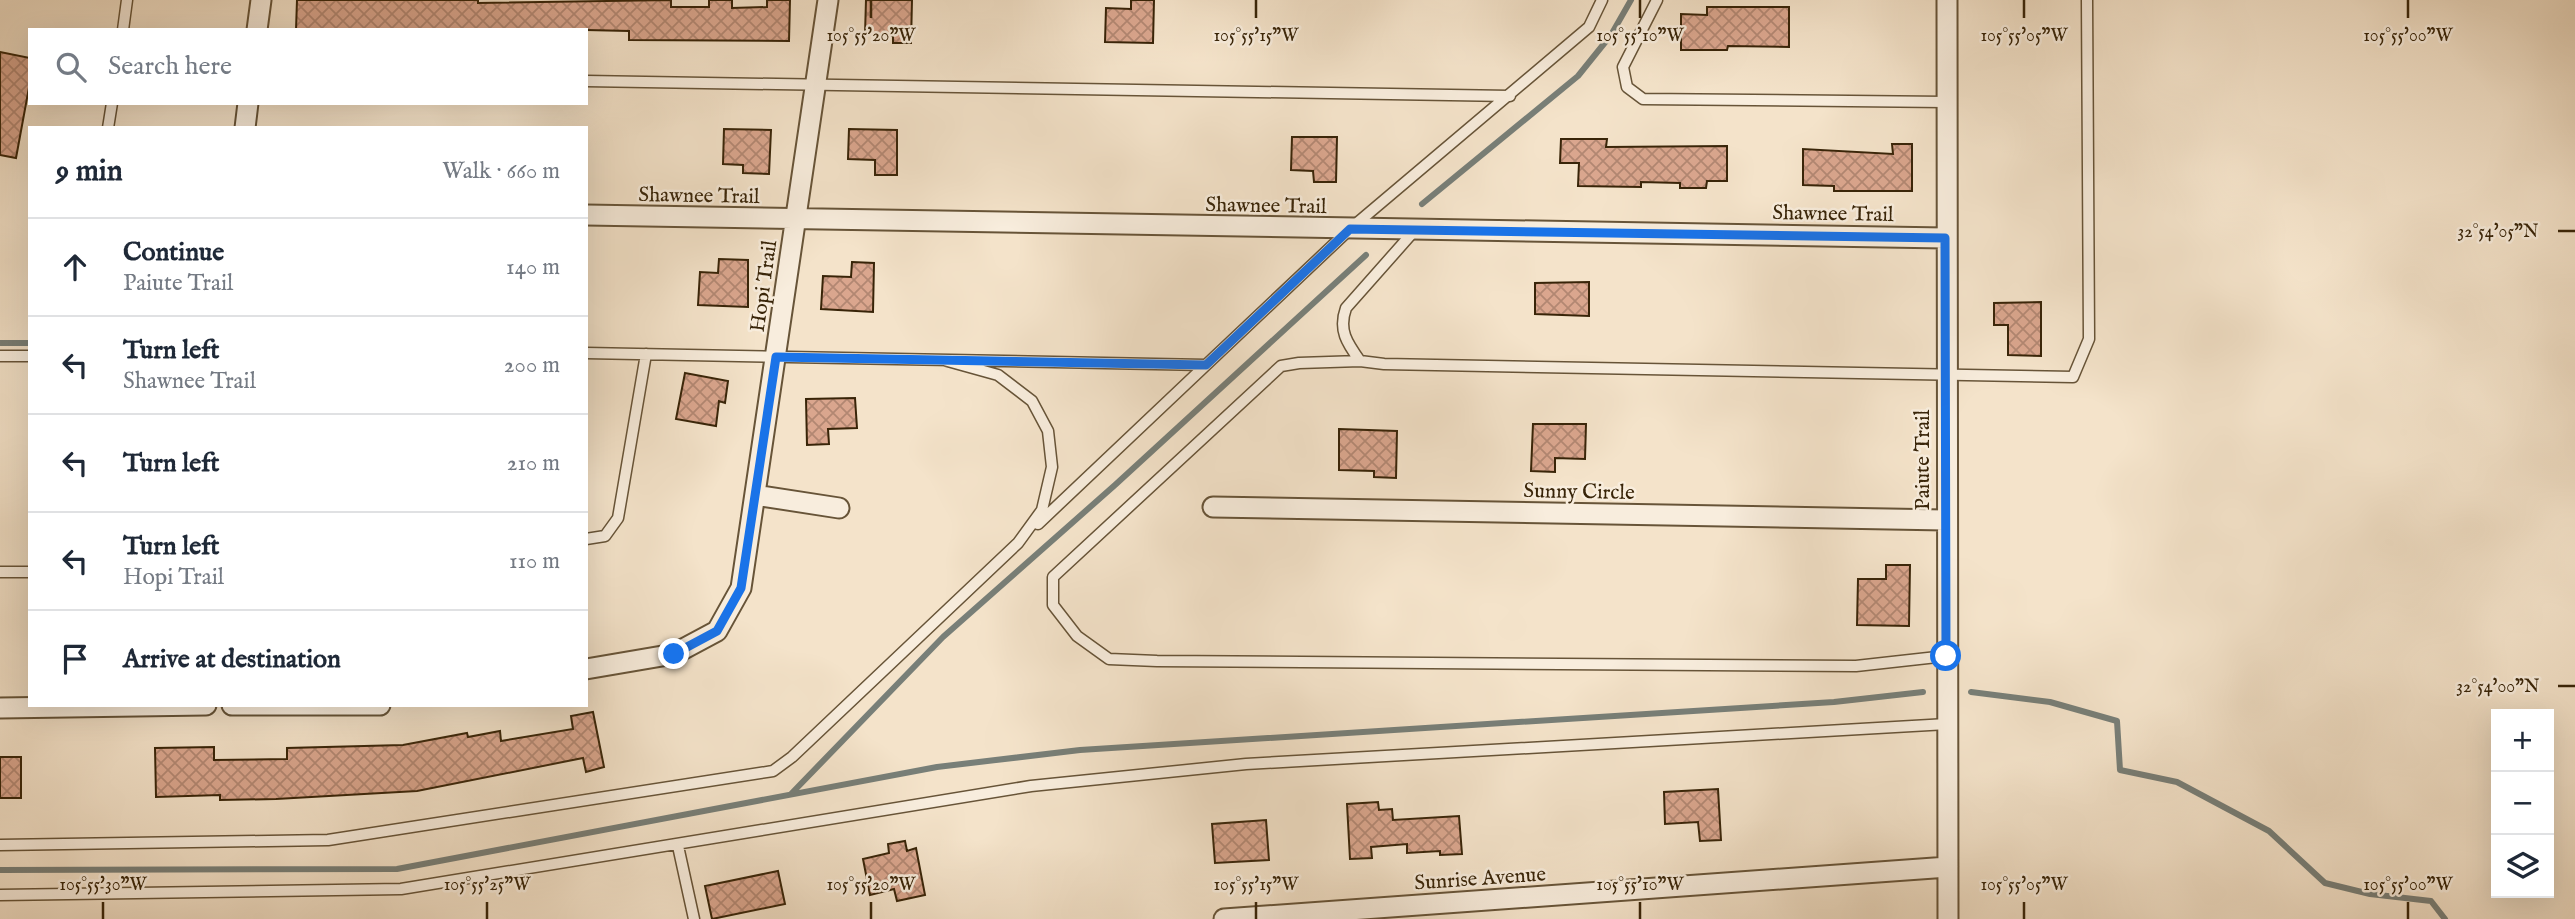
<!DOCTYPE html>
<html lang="en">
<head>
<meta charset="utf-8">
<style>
  :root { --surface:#fff; --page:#f2f2f3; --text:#1f2937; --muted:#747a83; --line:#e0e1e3 }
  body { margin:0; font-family:"IM FELL English",serif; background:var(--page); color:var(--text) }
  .controls { position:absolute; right:21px; bottom:21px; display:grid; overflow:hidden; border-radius:0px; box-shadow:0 7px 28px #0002 }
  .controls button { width:63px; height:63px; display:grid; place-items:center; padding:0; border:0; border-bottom:2px solid var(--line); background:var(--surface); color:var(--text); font:35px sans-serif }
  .stop { position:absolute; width:21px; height:21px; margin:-16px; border:5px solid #1a73e8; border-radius:50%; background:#fff }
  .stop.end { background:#1a73e8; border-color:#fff; box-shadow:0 2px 7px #0008 }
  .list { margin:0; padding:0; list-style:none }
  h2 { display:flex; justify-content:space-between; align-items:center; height:91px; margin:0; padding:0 28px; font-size:30px }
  h2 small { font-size:23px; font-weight:400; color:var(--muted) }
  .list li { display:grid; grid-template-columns:46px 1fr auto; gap:21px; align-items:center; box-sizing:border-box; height:98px; padding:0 28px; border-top:2px solid var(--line) }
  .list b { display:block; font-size:26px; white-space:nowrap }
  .list p { margin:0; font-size:23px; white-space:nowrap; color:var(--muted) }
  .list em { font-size:23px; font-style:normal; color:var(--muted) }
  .icon { flex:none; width:38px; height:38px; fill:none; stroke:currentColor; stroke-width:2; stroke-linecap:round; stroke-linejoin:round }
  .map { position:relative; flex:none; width:2575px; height:919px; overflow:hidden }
  .search { position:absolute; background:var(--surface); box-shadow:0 7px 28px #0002; left:28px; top:28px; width:560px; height:77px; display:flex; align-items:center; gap:18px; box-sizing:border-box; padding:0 24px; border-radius:0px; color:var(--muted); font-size:26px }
  .panel { position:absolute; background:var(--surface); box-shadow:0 7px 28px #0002; left:28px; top:126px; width:560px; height:581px; border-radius:0px }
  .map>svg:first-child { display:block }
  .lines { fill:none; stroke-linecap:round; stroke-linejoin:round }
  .stream { stroke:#787f78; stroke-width:6 }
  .building { fill:url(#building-cross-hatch); stroke:#382408; stroke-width:2 }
  .service-casing { stroke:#675438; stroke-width:13 }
  .minor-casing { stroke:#675438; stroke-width:23 }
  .service { stroke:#f8eddd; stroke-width:10 }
  .minor { stroke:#f8eddd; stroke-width:19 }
  .route { stroke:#1a73e8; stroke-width:9 }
  .ticks { fill:none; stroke:#382408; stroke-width:2.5 }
  .labels { text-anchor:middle; stroke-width:5; stroke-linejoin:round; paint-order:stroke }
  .street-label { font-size:21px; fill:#382408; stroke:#f8eddd }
  .ticks-label { font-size:18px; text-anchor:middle; fill:#382408; stroke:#f8eddd; stroke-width:5; stroke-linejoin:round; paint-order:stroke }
</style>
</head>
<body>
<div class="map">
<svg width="2575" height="919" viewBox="0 0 2575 919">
  <defs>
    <pattern id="building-cross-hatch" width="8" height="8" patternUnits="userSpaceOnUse" patternTransform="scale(1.75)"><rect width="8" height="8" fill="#daa68e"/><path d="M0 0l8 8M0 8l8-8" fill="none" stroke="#b28772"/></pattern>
  </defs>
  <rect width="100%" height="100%" fill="#f4e3ca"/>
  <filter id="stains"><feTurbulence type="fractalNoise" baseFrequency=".00286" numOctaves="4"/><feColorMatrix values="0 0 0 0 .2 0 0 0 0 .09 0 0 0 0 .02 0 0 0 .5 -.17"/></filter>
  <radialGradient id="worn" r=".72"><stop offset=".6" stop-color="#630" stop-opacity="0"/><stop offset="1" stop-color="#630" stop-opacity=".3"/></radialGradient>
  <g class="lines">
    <path class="stream" d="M1422,204L1578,76L1611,35L1631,0
      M0,343H30
      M1971,692L2050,702L2117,721L2120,770L2177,782L2269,831L2325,883L2370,894L2431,901L2445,919
      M791,794L943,637L1115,485L1366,255
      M0,870L397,869L937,767L1080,750L1834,702L1923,692"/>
  </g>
  <path class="building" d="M297,0H478V3L671,0V7H709V0H732V8L767,7V0H790L789,41L629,40V31L586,30H296Z
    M866,0H912L911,43H893V36L865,34Z
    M1131,0H1154L1153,43L1105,42L1106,8L1131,9Z
    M1707,7H1789V47L1728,46L1727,50H1681V14L1707,15Z
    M0,52L30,58V82L16,158L0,155Z
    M724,129L771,130L769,174L743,173V165L723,164Z
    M849,129L897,130V175H875V160L848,159Z
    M1292,137H1337L1336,182H1314L1313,171L1291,170Z
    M1561,139H1607L1606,147L1727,146V181H1707L1706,188H1680V183L1641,182V187L1578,186L1579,163H1560Z
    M1892,144H1912V191H1834V186L1803,185V149L1893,154Z
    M719,259L748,260V307L698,305L700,272L718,273Z
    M852,262L874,263L873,312L821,309L823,276L851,277Z
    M1589,282V316L1535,314V283Z
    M2041,302V356L2008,355V325H1994V303Z
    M685,373L728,381L725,403L719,401L716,426L676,419Z
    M855,398L857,428L828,429L829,444L807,445L806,399Z
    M1533,424H1586L1585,459L1555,458V472L1531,471Z
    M1339,429L1397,431L1396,478L1374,477V471L1339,470Z
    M1886,565H1910L1909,626L1857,625L1858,579H1886Z
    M593,712L604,767L586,772L583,758L417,791L276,799L220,800V795L156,797L155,748L214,747V760L287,759V748L403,745L467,733L468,737L500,731L501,741L573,729L571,716Z
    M0,757H21V798H0Z
    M1718,789L1721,840L1700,841L1698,822L1665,824L1664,792Z
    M1378,802L1379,810L1392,809L1393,820L1459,816L1462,854L1440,855V851L1407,853V844L1371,847L1372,858L1350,859L1347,804Z
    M1266,820L1269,860L1215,863L1212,824Z
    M905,841L907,851L916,848L925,895L897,901L894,889L870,895L863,859L889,853L888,844Z
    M778,871L785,904L712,919L705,886Z"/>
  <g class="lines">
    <g class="service-casing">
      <path id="service" d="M1657,0L1623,67L1627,87L1643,99L1946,102
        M123,30L127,0
        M586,81L1510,96
        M108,128L112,103
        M1415,230L1346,308C1338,330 1347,343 1360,361L1384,364L2073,377L2089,339L2087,0
        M586,353L1206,365L1350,229L1589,27L1602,0
        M0,356H30
        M1360,361L1299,363L1281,366L1053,577V605L1077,636L1109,659L1157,661L1856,666L1946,656
        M1038,524L1206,365
        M586,539L605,536L618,518L646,354
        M0,572H30
        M0,845L328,840L773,771L792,757L1018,543L1042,510L1052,467L1048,431L1032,401L998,375L944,360
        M678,846L694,919
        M0,895L401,889L1031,786L1246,764L1947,724"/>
    </g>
    <g class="minor-casing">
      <path id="minor" d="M1947,0L1948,919
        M257,30L261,0
        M245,128L248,103
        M586,215L1945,238
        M755,495L839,508
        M1213,507L1945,520
        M586,669L674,654L717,631L741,588L828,0
        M232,705H380
        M0,708L206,705
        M1224,919L1948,867"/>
    </g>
    <use href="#service" class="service"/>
    <use href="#minor" class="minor"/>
  </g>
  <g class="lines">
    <path class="route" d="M674,654L717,631L741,588L776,357L1206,365L1350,229L1945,238L1946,656"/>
  </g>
  <path class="ticks" d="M871,0V18M1256,0V18M1640,0V18M2024,0V18M2408,0V18M2558,231H2575M2558,686H2575M103,902V919M487,902V919M871,902V919M1256,902V919M1640,902V919M2024,902V919M2408,902V919"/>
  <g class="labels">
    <g class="street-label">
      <text transform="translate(699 195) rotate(1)" y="7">Shawnee Trail</text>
      <text transform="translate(1266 205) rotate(1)" y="7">Shawnee Trail</text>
      <text transform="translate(1833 213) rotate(1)" y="7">Shawnee Trail</text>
      <text transform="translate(763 286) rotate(-82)" y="7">Hopi Trail</text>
      <text transform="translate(1922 460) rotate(-90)" y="7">Paiute Trail</text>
      <text transform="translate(1579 491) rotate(1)" y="7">Sunny Circle</text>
      <text transform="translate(1480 878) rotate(-4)" y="7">Sunrise Avenue</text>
    </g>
  </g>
  <g class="ticks-label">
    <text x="871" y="41">105°55'20"W</text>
    <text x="1256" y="41">105°55'15"W</text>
    <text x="1640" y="41">105°55'10"W</text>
    <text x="2024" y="41">105°55'05"W</text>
    <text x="2408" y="41">105°55'00"W</text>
    <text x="2498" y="237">32°54'05"N</text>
    <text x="2498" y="692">32°54'00"N</text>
    <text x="103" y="890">105°55'30"W</text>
    <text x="487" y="890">105°55'25"W</text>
    <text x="871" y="890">105°55'20"W</text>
    <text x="1256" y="890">105°55'15"W</text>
    <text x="1640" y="890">105°55'10"W</text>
    <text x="2024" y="890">105°55'05"W</text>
    <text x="2408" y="890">105°55'00"W</text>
  </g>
  <rect width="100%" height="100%" filter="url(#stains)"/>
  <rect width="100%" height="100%" fill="url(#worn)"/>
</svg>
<div class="controls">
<button>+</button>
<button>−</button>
<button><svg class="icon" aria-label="layers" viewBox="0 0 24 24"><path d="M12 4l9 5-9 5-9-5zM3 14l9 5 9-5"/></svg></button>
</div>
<div class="stop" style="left:1946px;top:656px"></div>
<div class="stop end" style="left:674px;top:654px"></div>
<div class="search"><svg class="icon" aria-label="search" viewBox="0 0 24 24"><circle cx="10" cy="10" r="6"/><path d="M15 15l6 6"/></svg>Search here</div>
<section class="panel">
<h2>9 min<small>Walk · 660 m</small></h2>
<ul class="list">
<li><svg class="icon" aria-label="ahead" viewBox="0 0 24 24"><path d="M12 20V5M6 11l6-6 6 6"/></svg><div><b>Continue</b><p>Paiute Trail</p></div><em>140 m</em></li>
<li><svg class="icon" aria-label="left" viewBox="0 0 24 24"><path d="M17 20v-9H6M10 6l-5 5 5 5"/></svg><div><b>Turn left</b><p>Shawnee Trail</p></div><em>200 m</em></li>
<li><svg class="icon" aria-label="left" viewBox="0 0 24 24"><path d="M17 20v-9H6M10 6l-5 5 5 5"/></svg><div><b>Turn left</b></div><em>210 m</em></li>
<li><svg class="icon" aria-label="left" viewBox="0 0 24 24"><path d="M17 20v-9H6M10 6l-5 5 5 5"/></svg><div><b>Turn left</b><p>Hopi Trail</p></div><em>110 m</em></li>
<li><svg class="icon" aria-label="arrive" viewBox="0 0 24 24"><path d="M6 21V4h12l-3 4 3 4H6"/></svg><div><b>Arrive at destination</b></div></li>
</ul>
</section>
</div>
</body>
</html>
